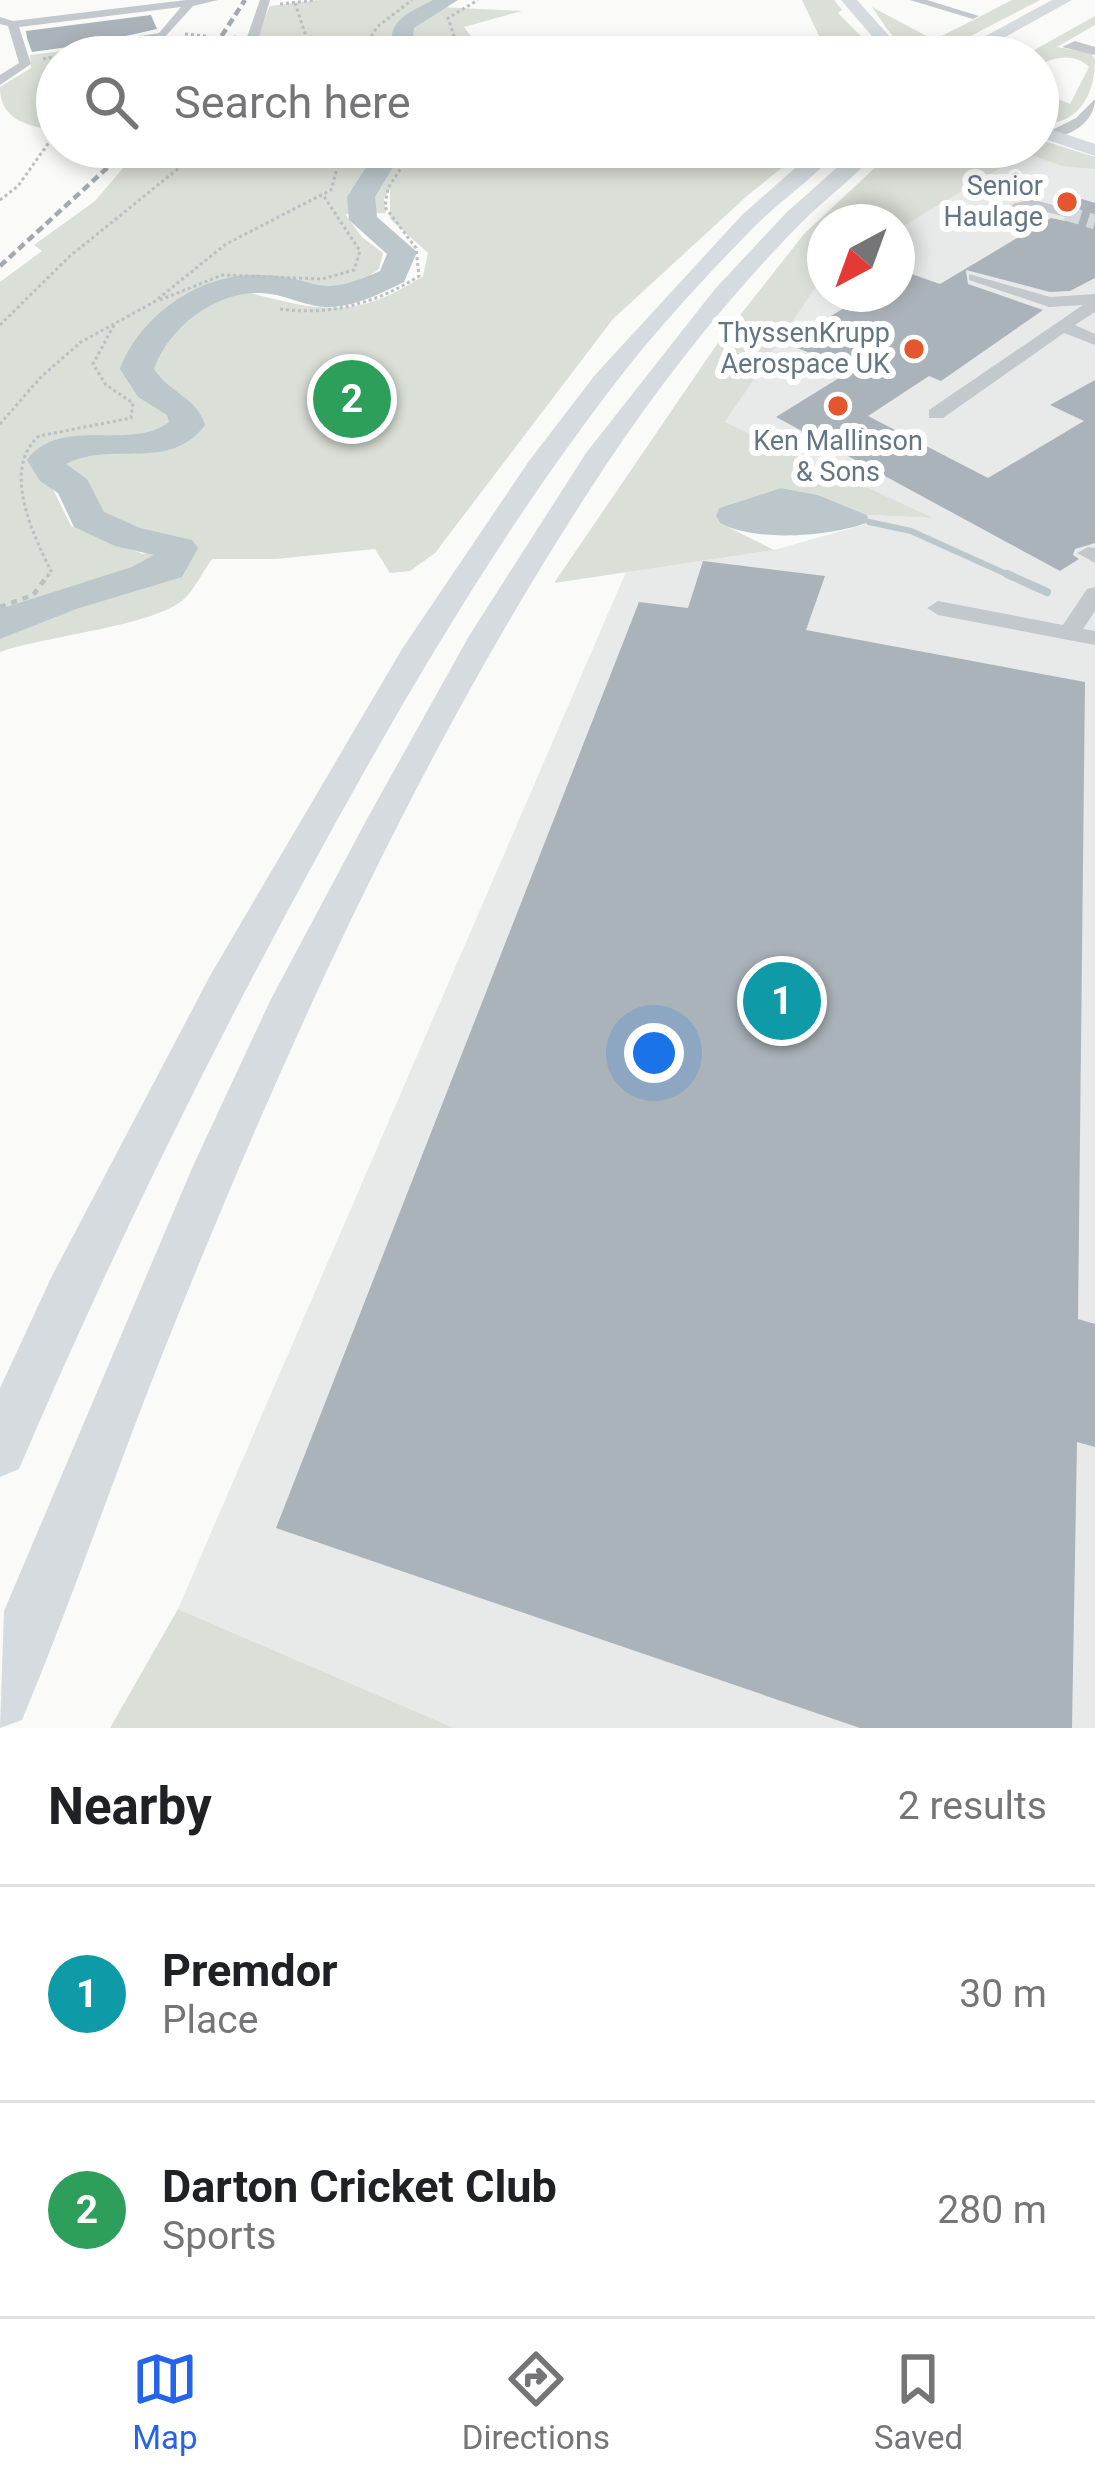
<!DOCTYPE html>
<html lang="en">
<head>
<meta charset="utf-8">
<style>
  :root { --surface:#fff; --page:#f6f6f6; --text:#202124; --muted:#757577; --line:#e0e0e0; --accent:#2563eb }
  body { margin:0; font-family:Roboto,sans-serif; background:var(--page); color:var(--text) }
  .compass { position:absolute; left:807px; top:204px; width:108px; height:108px; border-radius:50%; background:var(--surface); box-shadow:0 6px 18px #0003; rotate:221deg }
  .you { position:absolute; left:654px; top:1053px; width:42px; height:42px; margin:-30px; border:9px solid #fff; border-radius:50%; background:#1a73e8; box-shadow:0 0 0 18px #1a73e833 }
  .badge { display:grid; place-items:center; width:78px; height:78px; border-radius:50%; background:var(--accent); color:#fff; font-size:39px; font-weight:700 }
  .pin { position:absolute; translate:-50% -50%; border:6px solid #fff; box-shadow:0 3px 12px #0006 }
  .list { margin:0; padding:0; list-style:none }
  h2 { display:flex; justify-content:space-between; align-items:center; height:156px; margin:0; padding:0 48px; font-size:51px }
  h2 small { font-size:39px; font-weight:400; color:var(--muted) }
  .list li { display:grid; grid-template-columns:78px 1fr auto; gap:36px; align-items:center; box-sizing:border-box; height:216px; padding:0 48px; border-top:3px solid var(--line) }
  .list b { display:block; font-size:45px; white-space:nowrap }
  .list p { margin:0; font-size:39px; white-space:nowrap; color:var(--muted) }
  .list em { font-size:39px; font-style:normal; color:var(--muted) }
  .icon { flex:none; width:66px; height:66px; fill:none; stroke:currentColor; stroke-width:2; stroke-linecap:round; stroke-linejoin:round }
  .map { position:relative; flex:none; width:1095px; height:1728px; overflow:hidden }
  .search { position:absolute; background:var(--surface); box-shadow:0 6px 18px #0003; left:36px; right:36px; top:36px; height:132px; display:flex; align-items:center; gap:30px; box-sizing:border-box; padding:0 42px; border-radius:66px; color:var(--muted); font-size:45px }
  .sheet { height:588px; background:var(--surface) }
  nav { display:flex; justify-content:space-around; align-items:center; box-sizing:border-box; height:168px; border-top:3px solid var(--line); background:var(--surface); font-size:33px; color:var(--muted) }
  nav a { display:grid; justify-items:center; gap:6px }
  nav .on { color:var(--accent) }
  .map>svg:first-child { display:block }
  .built { fill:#e8e9e9 }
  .green { fill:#dadfd7; fill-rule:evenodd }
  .water { fill:#bbc7cb }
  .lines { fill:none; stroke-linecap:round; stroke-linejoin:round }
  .stream-far1 { stroke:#bbc7cb; stroke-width:6 }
  .stream { stroke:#bbc7cb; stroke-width:8 }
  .river { fill:#bbc7cb; fill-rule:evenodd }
  .building { fill:#aab3b9 }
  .minor-tunnel { stroke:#d5d9db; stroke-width:15; stroke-dasharray:15 8; stroke-linecap:butt }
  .path-far1 { stroke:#bbbfc2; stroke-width:3; stroke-dasharray:3 3; stroke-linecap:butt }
  .path { stroke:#bbbfc2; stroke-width:4.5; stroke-dasharray:6 6; stroke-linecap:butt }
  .minor { fill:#c3c8cc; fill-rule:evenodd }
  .highway { fill:#d6dbdf; fill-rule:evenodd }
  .rail { stroke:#a2aab0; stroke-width:4.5; stroke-dasharray:8 4.5; stroke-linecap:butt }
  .poi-dot { fill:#e4572e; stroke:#fff; stroke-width:4.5 }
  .labels { text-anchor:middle; stroke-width:12; stroke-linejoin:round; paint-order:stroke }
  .far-poi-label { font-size:27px; fill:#657683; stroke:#fff; text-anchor:end }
</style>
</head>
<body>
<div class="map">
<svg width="1095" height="1728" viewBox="0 0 1095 1728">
  <rect width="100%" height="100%" fill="#fafaf8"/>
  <path class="built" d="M1026,153L1095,169V1728H454L178,1609L626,572L774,550L869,523L867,515L929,518L725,422L822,275L825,273V294H897V230Z"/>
  <path class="green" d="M318,0H439L409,15L403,41L408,27L441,7L522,11L464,27L487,57H252L256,34L270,6Z
    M802,0H834L842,10L838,13L882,57H841L820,38Z
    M1012,0H1040L930,57C902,57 887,28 872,7L934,40Z
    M1095,16V25L1057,47L1090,53L1095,59C1095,94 1079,127 1038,123V91L1070,104L1089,67C1075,53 1053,56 1038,67V57H1022Z
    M165,38L154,57H57V131C29,126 0,121 0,87L31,68L30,55Z
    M1038,139L1095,157V169L1062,166L1026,153L897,230V222H825V273L725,422L933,518L867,515L818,495L781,488L719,508L716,516L720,523L774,550L554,583L715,347L804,234L897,147H1038Z
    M141,147H808L748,195L613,319L435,553L410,571L390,573L375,549L276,559H212C203,571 195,589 184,599C155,626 44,636 0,652V282L42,251L34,245L95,201ZM390,189V219L428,253L423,276C357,319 323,312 250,293C300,266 319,313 379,269L383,253L362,237L345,214L386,213L384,199ZM57,466L61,475L93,494L96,508L131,531L179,542L143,554L71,526L47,477Z
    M178,1609L454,1728H110Z"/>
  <path class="water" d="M781,488L818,495L867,515L869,522C832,536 757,543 720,523L716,516L719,508Z"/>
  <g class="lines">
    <path class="stream-far1" d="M869,522L911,531L1013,577"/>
    <path class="stream" d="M1007,574L1047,592"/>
    <path class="river" d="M433,0H458L414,28L411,57H384L392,50C387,19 409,13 433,0Z
      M379,147H405L375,197L377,217L417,252L404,282C381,293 359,305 334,307C311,309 292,297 270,294C222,286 169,325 154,369C169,393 196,396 205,425C170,473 110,440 66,464L87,479L104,512L140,528L192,540L198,548L182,577L76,609L0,639V609L132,567L154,555L115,546L74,527L58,493L40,481L27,460C60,415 130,452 169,422L167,415L138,397L120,369C141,314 202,272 262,275C322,277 313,301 380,271L387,254L349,220L347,197Z"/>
  </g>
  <path class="building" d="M151,15L157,29L90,44L32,52L27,38L26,31Z
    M1082,199L1095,203V278L1070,291L1050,292L966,270L968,284L1043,310L941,381L929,376L868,416L988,478L1084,421L1050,405L1095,380V543L1075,549L1073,555L1079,559L1060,571L776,417L852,370L785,343L868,294H897V269L940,284L1051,218L1065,221L1075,217L1071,205Z
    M703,561L825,576L806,630L1085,682L1078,1319L1095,1324V1447L1077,1442L1072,1728H860L276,1528L639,602L688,608Z"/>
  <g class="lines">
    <path class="minor-tunnel" d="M1066,213L1095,222"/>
    <path class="path-far1" d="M295,3L310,48L304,57
      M280,4L316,0
      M185,34L206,36L194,53
      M281,46L310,48
      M217,54L236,36
      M359,57L377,27L412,0
      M450,57L458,48L448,18L478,0
      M43,59L97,48
      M365,147H406
      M0,200L18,186L57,131
      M160,300L222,275L322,279L354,270L360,251L323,195
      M280,309C330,316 377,303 419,276L416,248L385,207L388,188L415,147
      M0,325L70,256L205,147
      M0,424L41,377L81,342L154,302L226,244L331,190L343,147
      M47,577L51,571C33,534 1,469 39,436L131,418L133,403L106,385L93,364L114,325"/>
    <path class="path" d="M0,607L33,595L49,574"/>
    <path class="minor" d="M186,0H218L193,6L163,39L116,44L110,41L159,33L181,7L19,27L31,64L0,85V75L19,63L8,26L0,24V17L13,21Z
      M260,0H270L259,37L266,46L259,57H247L254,46L247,37Z
      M910,0H927L979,16L973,19Z
      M1075,41L1095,47V55L1062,47Z
      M1095,99C1095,123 1068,138 1046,139V133L1076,118Z
      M1031,199L1071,210L1073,213L1066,217L1031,208L1023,210L1013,226H1003L1013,204Z
      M969,274L1050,297L1095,294V312L1075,325L1095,334V345L1064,333L943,418H929V410L1083,305L1049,307L969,280Z
      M1088,547L1095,548V563L1077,553Z
      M1095,587V611L1083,629L1095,631V645L938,615L927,608L938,601L1063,625L1087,589Z"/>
    <path class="highway" d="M841,0H857L908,57H890Z
      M1052,0H1072L969,57H947Z
      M1038,125L1095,144V156L1038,137Z
      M819,147H841C816,177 782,199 754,227C704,278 654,332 610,390C496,539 402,701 312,866C205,1062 107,1263 19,1469L0,1477V1388L52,1276L211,974L402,649L529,461L595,375L742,215Z
      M860,147H881C858,175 827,197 802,222C730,295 665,377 608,462C424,739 285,1047 162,1355C114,1476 72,1600 22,1720L0,1728L4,1611L193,1166L271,999L367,819L469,636L586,453L715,289L786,213Z"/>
    <path class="rail" d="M208,57L245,0
      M0,266L130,147"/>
  </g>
  <g class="poi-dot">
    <circle cx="1067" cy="202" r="12"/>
    <circle cx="914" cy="349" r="12"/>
    <circle cx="838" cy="406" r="12"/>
  </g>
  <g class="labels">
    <g class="far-poi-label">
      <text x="1043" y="195">Senior<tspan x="1043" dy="31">Haulage</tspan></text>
      <text x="890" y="342">ThyssenKrupp<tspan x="890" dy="31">Aerospace UK</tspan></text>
      <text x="838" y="450" text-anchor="middle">Ken Mallinson<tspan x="838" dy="31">&amp; Sons</tspan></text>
    </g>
  </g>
</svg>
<svg class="compass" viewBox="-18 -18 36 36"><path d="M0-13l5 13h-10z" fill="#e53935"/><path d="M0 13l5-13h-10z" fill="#757577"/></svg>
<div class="you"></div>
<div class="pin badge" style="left:782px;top:1001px;background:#0f9aa8">1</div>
<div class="pin badge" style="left:352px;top:399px;background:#2e9e5b">2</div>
<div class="search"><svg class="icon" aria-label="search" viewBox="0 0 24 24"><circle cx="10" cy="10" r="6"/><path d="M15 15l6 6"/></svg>Search here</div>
</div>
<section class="sheet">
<h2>Nearby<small>2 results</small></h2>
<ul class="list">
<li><span class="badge" style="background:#0f9aa8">1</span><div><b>Premdor</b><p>Place</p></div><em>30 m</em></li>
<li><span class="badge" style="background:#2e9e5b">2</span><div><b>Darton Cricket Club</b><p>Sports</p></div><em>280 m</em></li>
</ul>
</section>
<nav>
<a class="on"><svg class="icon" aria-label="map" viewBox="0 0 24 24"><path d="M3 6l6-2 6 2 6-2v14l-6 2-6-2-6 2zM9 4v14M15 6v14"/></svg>Map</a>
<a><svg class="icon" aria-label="directions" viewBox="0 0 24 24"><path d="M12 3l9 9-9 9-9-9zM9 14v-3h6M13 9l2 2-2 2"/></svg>Directions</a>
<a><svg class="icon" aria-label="saved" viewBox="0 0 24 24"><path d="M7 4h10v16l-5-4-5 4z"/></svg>Saved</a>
</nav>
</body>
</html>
